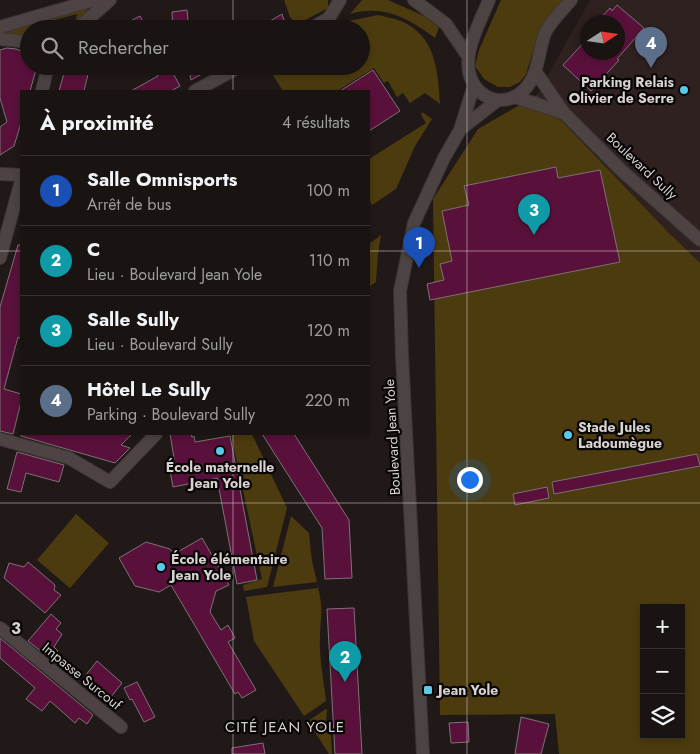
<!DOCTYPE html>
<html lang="fr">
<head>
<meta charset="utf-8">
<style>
  :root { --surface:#191312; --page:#262020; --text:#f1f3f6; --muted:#9f9e9f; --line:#373232; --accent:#7c3aed }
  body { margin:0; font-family:Jost,sans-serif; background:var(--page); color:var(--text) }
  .controls { position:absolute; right:15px; bottom:15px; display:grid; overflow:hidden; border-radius:0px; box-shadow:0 2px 8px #0003 }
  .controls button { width:45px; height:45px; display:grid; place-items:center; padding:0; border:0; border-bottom:1px solid var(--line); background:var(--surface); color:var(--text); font:25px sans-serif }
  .compass { position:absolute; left:580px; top:15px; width:45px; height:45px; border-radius:50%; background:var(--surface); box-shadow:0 2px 8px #0003; rotate:78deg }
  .you { position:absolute; left:469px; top:479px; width:18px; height:18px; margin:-12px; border:4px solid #fff; border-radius:50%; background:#1a73e8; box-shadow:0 0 0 8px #1a73e833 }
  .badge { display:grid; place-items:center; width:32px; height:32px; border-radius:50%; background:var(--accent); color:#fff; font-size:16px; font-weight:700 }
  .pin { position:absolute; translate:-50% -41px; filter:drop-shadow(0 1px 2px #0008) }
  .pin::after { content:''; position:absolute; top:26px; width:18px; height:15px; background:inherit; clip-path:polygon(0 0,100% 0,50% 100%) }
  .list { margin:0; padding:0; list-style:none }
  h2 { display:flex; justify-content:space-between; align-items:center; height:65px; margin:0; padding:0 20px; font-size:21px }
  h2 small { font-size:16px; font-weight:400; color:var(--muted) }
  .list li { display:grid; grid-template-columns:32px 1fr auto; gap:15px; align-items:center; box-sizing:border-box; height:70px; padding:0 20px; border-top:1px solid var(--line) }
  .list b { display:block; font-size:19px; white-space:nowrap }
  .list p { margin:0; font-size:16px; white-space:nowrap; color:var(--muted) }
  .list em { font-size:16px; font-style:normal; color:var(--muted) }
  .icon { flex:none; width:28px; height:28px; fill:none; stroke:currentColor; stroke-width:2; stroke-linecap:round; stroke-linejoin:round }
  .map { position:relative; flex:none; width:700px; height:754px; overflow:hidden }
  .search { position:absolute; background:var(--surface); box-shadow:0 2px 8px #0003; left:20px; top:20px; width:350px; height:55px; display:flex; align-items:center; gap:12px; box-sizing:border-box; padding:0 18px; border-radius:28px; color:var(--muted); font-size:19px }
  .panel { position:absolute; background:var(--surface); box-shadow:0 2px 8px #0003; left:20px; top:90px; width:350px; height:345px; border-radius:0px }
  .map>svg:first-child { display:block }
  .built { fill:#2e2120; fill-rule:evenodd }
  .green { fill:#4c3b0f; fill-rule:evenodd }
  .building { fill:#59113b; stroke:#7c7276 }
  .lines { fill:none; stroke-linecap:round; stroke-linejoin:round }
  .minor-casing { stroke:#3b3635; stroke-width:14 }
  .tertiary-casing { stroke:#3b3635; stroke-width:14 }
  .secondary-casing { stroke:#3b3635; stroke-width:14 }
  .minor { stroke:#4d4343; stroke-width:12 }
  .tertiary { stroke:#4d4343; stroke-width:12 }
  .secondary { stroke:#4d4343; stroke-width:12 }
  .grid { fill:none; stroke:#d7d1d0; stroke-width:1; stroke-opacity:0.55 }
  .poi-dot { fill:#5bc8e7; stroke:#080505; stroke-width:2 }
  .labels { text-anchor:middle; stroke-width:4.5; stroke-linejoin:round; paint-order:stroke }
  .poi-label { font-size:14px; font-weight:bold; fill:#d7d1d0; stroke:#080505; text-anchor:start }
  .street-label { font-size:14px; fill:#d7d1d0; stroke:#080505 }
  .neighbourhood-label { font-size:15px; letter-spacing:1px; fill:#d7d1d0; stroke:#080505 }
  .grid-label { font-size:16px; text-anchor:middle; font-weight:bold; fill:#d7d1d0; stroke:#080505; stroke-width:4.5; stroke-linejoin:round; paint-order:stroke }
</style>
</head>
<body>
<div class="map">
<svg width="700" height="754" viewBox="0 0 700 754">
  <rect width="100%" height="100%" fill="#211918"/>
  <path class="built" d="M590,0H700V263L668,232L537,95ZM588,22H618V52H588Z"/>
  <path class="green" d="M284,0H328V8L296,25L290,17Z
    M362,0H388L424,16L439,27L435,38C409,18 382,4 350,14Z
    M501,0H566L535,45L526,74L520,82L510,87H498L484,79L475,66L479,50Z
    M84,9H87L90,14L75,26L77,14L29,27L26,39L5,36L3,33Z
    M378,15C385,17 394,18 401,21C436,36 438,71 440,104L425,93L410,103L403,93L397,97L388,81L384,83L374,68L337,91H283L268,67L361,66V29H335L349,21Z
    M537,95L668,232L700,263V754H559L555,714L440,715L433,199L478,129ZM644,608H681V735H644Z
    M422,112L432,119L415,146L396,189L372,205L369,199V159L426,123L421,115Z
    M381,235L378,254L376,282L369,287V244Z
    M231,434H252L287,508L267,587L244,591L243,585L262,579Z
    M76,514L109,543L70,588L37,560Z
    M291,516L309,533L312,561L317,582L273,587Z
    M318,588C324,610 320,618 320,638C319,659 324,681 326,701L304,716L254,641L246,597Z
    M326,709L327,710L326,721L331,736L332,754H329L308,721Z"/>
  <path class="building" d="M617,5L644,28L617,59L619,60L591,91L563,65L588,38V52H618V22H597L610,8L612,11Z
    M187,10L189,29H173L172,12Z
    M282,14L287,29H256Z
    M140,16L147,29H115Z
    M7,48L16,49L29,54V66H37L30,91H21V123L14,146L0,155V127L7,122L0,98V50Z
    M66,66H90L84,91H59Z
    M152,66H169L180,86L171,91H131L158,76Z
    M188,66H216L191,80Z
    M373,70L400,111L369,131V91H340Z
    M556,167L558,178L600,170L620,262L430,300L427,284L444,280L440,264L452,261L442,211L469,205L464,186Z
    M18,245H21V339L18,337L4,389L21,394V402L13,434L0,431V307Z
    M21,434H132L121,445L130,448L115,463L21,436Z
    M170,434H191L192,437L194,436L195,442L230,436L257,580L237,584L217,478L173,487L170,471L176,470Z
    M262,434H294L349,520L352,578L325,579L322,528Z
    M17,452L64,465L59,482L26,473L21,492L7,489Z
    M697,454L700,466L554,494L552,482Z
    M547,487L549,498L515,505L513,494Z
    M202,538L229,585L216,591L210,612L221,630L228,625L235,638L228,642L256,690L242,698L238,692L235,694L171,585L159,592L135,586L119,558L146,542L170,549L174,554Z
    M28,562L55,585L54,590L61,595L45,613L4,578L9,563L24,567Z
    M354,608L362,754H335L327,609Z
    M51,614L61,623L56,629L62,634L54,647L58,651L51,659L28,641Z
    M0,638L93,715L87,724L79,718L75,723L50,701L42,711L26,699L35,688L0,658Z
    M97,661L122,683L110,698L86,675Z
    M137,682L155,717L144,722L132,699L130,700L124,688Z
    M521,717L549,724L541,754H515Z
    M468,722L469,742L451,743L449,723Z
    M263,743L265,754H232V748Z"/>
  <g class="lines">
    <g class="minor-casing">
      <path id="minor" d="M310,29L329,18L340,0
        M195,91L241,66
        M0,174L21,175
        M0,439L69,458L110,482L156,434
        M0,628L121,727"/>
    </g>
    <g class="tertiary-casing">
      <path id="tertiary" d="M414,0L446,24L467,55
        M0,27L94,0
        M77,29L110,0
        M0,39L29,42
        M42,91L48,66
        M0,258L21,181"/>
    </g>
    <g class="secondary-casing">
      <path id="secondary" d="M489,0C479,25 457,61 475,86C479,92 486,97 493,99C505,102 516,98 524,90C539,75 538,52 545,33C550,22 563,10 571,0
        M535,71L564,113L621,170L700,240
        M515,97L564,113
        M462,128L498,100
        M423,754L402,356L400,291L414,223L444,158L460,130L474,85"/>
    </g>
    <use href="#minor" class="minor"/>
    <use href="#tertiary" class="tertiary"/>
    <use href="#secondary" class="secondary"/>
  </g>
  <path class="grid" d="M233,0V29M467,0V754M233,66V91M0,251H21M369,251H700M233,434V754M0,503H700"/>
  <g class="poi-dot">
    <circle cx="684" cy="90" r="5"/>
    <circle cx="568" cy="435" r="5"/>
    <circle cx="220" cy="451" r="5"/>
    <circle cx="161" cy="567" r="5"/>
    <rect x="423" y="685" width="10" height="10" rx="2.5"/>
  </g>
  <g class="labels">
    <g class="poi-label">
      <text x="674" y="87" text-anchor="end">Parking Relais<tspan x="674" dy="16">Olivier de Serre</tspan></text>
      <text x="578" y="432">Stade Jules<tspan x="578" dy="16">Ladoumègue</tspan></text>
      <text x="220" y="472" text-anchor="middle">École maternelle<tspan x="220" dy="16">Jean Yole</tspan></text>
      <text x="171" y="564">École élémentaire<tspan x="171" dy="16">Jean Yole</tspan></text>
      <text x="438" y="695">Jean Yole</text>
    </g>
    <g class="street-label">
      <text transform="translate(642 166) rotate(43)" y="5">Boulevard Sully</text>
      <text transform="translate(392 437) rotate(-93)" y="5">Boulevard Jean Yole</text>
      <text transform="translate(82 676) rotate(39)" y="5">Impasse Surcouf</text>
    </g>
    <g class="neighbourhood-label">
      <text x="285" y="732">CITÉ JEAN YOLE</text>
    </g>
  </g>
  <g class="grid-label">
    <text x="16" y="634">3</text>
  </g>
</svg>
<div class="controls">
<button>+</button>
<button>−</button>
<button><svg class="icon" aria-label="layers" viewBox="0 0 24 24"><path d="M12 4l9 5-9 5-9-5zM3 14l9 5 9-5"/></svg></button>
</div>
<svg class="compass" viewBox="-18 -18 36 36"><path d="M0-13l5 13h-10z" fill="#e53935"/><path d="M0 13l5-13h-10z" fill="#9f9e9f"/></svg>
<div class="you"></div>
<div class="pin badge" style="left:419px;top:268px;background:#1a4fb4">1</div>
<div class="pin badge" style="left:345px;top:682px;background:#0f9aa8">2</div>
<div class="pin badge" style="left:534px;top:235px;background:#0f9aa8">3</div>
<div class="pin badge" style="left:651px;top:68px;background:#5c6f8a">4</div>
<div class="search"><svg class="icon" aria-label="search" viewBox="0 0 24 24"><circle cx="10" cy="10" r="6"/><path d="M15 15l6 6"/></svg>Rechercher</div>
<section class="panel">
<h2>À proximité<small>4 résultats</small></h2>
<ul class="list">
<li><span class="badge" style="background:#1a4fb4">1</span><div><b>Salle Omnisports</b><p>Arrêt de bus</p></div><em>100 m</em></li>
<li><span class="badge" style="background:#0f9aa8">2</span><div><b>C</b><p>Lieu · Boulevard Jean Yole</p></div><em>110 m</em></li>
<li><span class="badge" style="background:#0f9aa8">3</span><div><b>Salle Sully</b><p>Lieu · Boulevard Sully</p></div><em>120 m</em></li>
<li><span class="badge" style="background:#5c6f8a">4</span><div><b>Hôtel Le Sully</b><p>Parking · Boulevard Sully</p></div><em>220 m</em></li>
</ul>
</section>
</div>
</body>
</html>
